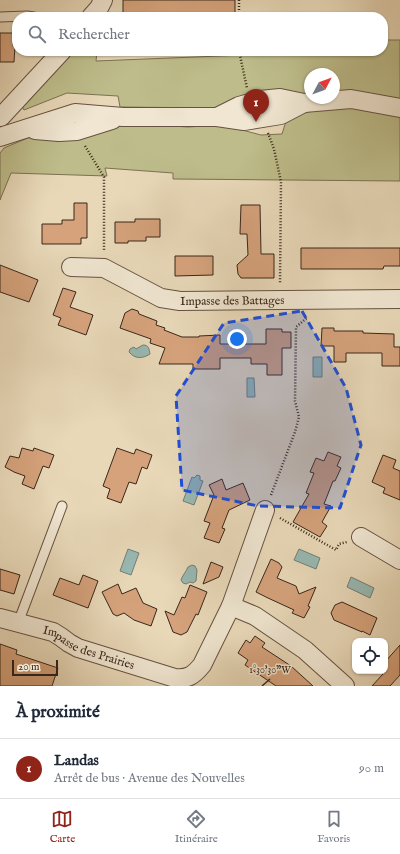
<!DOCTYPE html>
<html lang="fr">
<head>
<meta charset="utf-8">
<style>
  :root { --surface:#fff; --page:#f6f6f7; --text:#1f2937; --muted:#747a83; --line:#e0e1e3; --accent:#8f2418 }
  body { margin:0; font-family:"IM FELL English",serif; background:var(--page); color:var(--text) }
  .controls { position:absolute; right:12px; bottom:12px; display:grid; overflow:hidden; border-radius:8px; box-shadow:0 1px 3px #0004 }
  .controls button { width:36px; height:36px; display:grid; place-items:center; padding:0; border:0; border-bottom:1px solid var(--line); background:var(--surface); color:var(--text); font:20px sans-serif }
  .compass { position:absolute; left:304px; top:68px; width:36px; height:36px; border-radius:50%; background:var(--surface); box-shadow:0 1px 3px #0004; rotate:49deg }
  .scale { position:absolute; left:12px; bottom:10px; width:46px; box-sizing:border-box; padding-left:4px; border:2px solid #3a261a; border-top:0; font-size:11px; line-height:14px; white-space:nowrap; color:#3a261a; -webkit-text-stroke:3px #f0e6d1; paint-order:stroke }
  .you { position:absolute; left:237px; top:339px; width:14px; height:14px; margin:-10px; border:3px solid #fff; border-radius:50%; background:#1a73e8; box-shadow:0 0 0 6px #1a73e833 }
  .badge { display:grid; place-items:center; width:26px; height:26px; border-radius:50%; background:var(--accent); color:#fff; font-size:13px; font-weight:700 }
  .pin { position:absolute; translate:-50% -33px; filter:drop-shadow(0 1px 2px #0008) }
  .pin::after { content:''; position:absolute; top:21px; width:14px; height:12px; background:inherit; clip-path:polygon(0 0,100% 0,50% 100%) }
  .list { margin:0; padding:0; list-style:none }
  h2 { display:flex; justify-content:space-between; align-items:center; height:52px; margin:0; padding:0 16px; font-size:17px }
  h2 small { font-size:13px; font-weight:400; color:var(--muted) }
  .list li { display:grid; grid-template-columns:26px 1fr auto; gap:12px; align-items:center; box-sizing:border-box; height:60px; padding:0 16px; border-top:1px solid var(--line) }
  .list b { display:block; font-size:15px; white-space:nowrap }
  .list p { margin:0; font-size:13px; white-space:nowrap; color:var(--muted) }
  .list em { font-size:13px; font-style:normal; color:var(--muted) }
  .icon { flex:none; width:22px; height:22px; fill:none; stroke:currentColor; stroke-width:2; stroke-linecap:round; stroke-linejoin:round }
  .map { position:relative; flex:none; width:400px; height:686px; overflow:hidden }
  .search { position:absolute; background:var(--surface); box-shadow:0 1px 3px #0004; left:12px; right:12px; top:12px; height:44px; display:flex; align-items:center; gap:10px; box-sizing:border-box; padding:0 14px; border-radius:16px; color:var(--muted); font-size:15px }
  .sheet { height:112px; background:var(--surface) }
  nav { display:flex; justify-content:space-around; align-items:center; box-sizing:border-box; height:56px; border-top:1px solid var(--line); background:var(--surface); font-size:11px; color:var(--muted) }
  nav a { display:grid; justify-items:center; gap:2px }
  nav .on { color:var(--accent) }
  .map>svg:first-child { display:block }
  .green { fill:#bdbc8a; stroke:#7c7152 }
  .water { fill:#98b9b3; stroke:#727e76 }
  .building { fill:#d5a27b; stroke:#3a261a }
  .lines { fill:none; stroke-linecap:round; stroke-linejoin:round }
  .lane-casing { stroke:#665242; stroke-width:11 }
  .street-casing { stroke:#665242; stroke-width:20 }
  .path { stroke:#3a261a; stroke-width:2.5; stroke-dasharray:1 2; stroke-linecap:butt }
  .lane { stroke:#f0e6d1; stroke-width:9 }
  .street { stroke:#f0e6d1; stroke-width:18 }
  .marked { fill:#1d4ed8; fill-opacity:0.2; stroke:#1d4ed8; stroke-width:3; stroke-dasharray:8 5; stroke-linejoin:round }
  .ticks { fill:none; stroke:#3a261a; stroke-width:1.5 }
  .labels { text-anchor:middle; stroke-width:3; stroke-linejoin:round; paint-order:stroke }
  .street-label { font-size:12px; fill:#3a261a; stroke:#f0e6d1 }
  .ticks-label { font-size:10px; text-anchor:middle; fill:#3a261a; stroke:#f0e6d1; stroke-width:3; stroke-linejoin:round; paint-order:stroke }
</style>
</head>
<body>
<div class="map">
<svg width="400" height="686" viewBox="0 0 400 686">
  <rect width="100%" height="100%" fill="#e8d8b8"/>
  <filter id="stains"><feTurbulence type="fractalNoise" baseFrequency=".005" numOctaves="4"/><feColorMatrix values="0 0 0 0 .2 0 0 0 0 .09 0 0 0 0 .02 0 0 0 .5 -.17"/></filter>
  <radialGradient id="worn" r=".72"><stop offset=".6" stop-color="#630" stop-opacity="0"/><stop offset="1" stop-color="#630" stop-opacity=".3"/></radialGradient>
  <path class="green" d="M383,40H400V99L334,92V74H310V94L238,101L214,108L120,107L118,96L67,93L24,110L22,106L72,51H97L96,61L319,52L320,51H383Z
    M322,108H366L400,115V181L173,179V173L105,168L107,176L11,173L0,200V153L4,148L30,137L115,126L155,125L188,127L223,125L261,135L282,134L287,118Z"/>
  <path class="water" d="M143,345C149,345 149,349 150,354C142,359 135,359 129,352L130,349L134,347L136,349Z
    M313,357H322V377H313Z
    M247,378H254L255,397H247Z
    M197,475L200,476V480L203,481L194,505L183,501L192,477L194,478Z
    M128,549L139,553L131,575L120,571Z
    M299,549L320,558L316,569L294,560Z
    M192,565L195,566L197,570L196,581L193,583L190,582L186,584L183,583L181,580C182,576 186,572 188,567Z
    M351,577L374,588L370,598L347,587Z"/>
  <path class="building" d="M123,0H235V16H138V17H123Z
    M0,33H13V46H15L14,62H0Z
    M74,203H87V238H81V244H42V224H62V220H74Z
    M241,205H260L261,254H274V278H241L238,274L237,265L248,255L247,234H240Z
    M135,219H160V237H146V241H128V243H115V222H135Z
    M301,248H400V266H384L383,269H301Z
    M175,256H213V275L175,276Z
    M0,265L38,280L29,302L0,292Z
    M63,288L76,292L70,307L93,315L86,335L58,325L61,318L53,315Z
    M132,309L138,311L139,314L157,321L156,325L165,328L164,330L182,337H199V336L220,335V344H266V329H282V332H291V348H282V375H267V364H251V358H220V369H193V364H159L165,348L150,343L151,339L120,328L125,313Z
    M322,328H334V331H363V333L394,334V347H400V366H382V353H346V362H334V346H321Z
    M22,448L33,451L34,448L54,455L49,468L43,466L34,489L22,484L25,476L14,472L5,467L10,456L19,458Z
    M117,448L134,454L136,449L152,455L147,469L142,467L136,484L129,482L121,503L107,498L110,489L103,486Z
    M328,452L341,457L337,466L341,468L335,481H333L324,504L331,506L322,522L327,526L320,537L293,522L309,494L306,493L314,473L310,472L316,458L324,461Z
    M383,455L396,460L393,468L400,471V500L383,493L385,488L372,482Z
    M222,479L226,490L243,483L250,500L229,510L222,528L225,529L219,543L204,538L210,523L204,521L214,495L209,485Z
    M271,559L279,563L282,567L277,578L296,586L299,594L316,587L308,606L310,607L304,618L292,613L294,610L268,598L256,592Z
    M211,562L223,567L219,577L203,584Z
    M0,569L20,575L14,594L0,590Z
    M83,575L98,581L88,608L53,595L60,578L79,585Z
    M118,584L122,594L136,588L143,603L157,609L151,626L134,620L124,613L117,616L113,614L102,592Z
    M190,585L207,592L198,615L196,614L187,632L181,635L173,632L165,611L174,615L182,597L185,598Z
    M342,602L377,618L370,635L362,631V632L334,620L331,613L335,605Z
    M255,636L265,643L262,647L291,666L313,686H276L245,665L248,660L238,653L246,640L250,643Z
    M0,644L17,650L16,654L58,668L52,686H0Z
    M400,645V675L390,686H372L383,674L380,672L381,671H385V662Z"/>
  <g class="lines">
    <g class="lane-casing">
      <path id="lane" d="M0,17L27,16L34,17
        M18,623L62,506"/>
    </g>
    <g class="street-casing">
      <g id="street">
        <path d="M91,17L99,8L103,0"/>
        <path d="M1,117L62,51"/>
        <path d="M217,117L239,106L260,100L280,98L304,103L351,99L400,108"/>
        <path d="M35,130L59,132L77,131L112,120"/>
        <path d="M0,137L75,113L123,117H217L244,121L281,115L304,103"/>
        <path id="s1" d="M71,267L104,268L161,298L180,301L400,299"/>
        <path d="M361,537L400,560"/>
        <path d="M231,606L265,510"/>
        <path id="s2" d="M0,618L53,632L61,637L69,643L78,648L175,678C188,679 193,676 202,665L231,606L255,616L305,650L345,686"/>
      </g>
    </g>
    <path class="path" d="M239,0V17
      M239,51L247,88
      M268,133L274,149L281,182L280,284
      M85,146L104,177V251
      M271,495L295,432L299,417L295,401L296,327L308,317
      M280,518L336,550L339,544L347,542"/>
    <use href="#lane" class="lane"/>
    <use href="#street" class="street"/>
  </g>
  <path class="marked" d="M302,311L346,388L361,445L340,508L258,506L182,490L176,396L224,323Z"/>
  <path class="ticks" d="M262,686L270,679"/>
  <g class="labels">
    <g class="street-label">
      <text dy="4" stroke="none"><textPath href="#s1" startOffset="169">Impasse des Battages</textPath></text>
      <text dy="4" stroke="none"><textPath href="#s2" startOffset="94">Impasse des Prairies</textPath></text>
    </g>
  </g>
  <g class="ticks-label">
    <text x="270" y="673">1°30'30"W</text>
  </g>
  <rect width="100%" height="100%" filter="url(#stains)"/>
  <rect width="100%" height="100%" fill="url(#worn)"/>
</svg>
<div class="controls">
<button><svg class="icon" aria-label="locate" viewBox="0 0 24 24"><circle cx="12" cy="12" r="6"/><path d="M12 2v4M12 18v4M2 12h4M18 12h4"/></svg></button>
</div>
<svg class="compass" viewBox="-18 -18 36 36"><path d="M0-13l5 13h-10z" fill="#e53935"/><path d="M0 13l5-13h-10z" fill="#747a83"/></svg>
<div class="scale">20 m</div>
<div class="you"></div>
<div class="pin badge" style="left:256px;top:122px">1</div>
<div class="search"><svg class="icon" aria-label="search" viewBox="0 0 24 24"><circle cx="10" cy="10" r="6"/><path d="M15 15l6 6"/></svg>Rechercher</div>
</div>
<section class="sheet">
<h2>À proximité<small></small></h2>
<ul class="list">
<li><span class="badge">1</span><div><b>Landas</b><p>Arrêt de bus · Avenue des Nouvelles</p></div><em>90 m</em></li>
</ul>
</section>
<nav>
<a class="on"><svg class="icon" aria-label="map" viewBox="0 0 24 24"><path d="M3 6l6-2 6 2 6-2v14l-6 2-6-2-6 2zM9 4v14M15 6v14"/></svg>Carte</a>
<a><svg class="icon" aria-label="directions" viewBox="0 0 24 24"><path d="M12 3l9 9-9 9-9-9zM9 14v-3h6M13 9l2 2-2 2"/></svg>Itinéraire</a>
<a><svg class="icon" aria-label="saved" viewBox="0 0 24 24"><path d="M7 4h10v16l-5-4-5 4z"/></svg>Favoris</a>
</nav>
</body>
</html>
